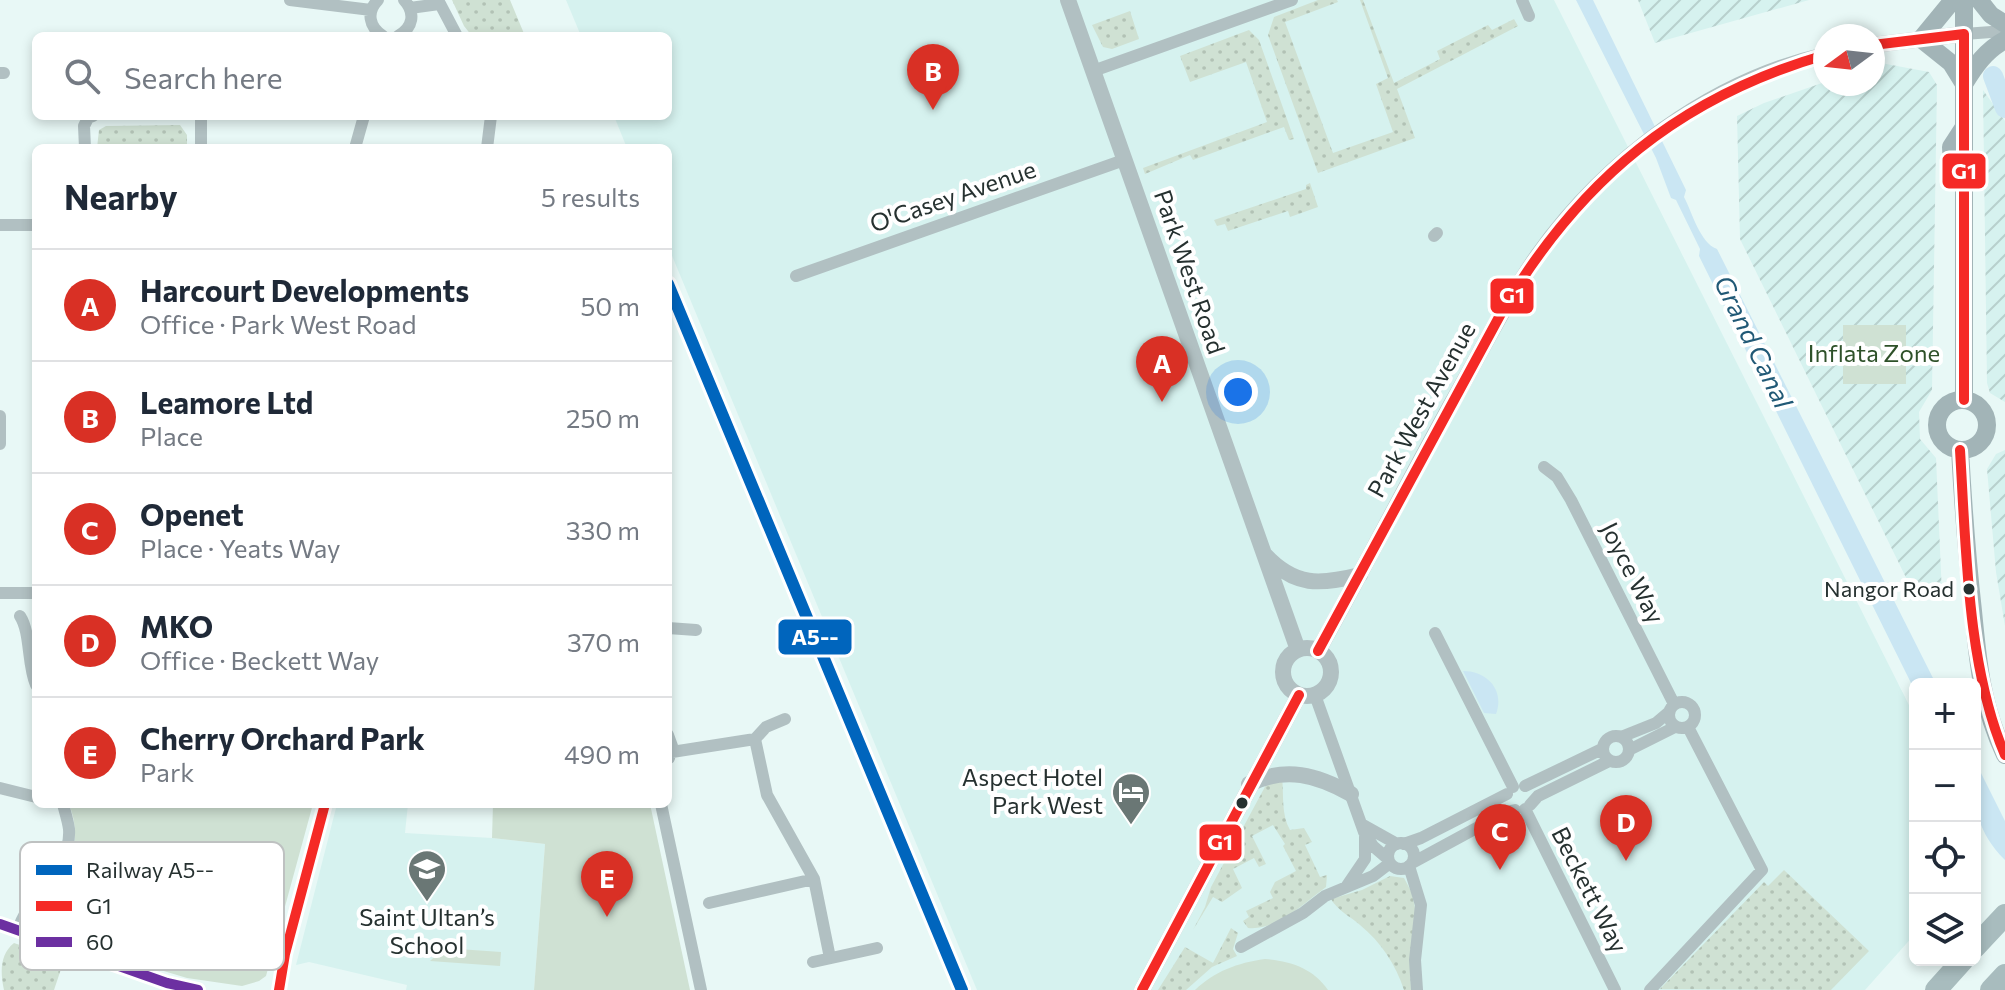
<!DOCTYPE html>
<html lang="en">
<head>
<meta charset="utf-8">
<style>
  :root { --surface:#fff; --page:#f6f6f7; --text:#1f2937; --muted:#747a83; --line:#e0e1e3; --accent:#d93025 }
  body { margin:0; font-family:Commissioner,sans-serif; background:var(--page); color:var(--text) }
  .controls { position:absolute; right:24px; bottom:24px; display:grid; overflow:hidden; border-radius:12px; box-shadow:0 4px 12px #0003 }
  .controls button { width:72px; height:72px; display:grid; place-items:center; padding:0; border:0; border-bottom:2px solid var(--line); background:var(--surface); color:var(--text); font:40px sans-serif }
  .compass { position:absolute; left:1813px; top:24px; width:72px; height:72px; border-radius:50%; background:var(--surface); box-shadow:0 4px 12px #0003; rotate:255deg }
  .you { position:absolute; left:1238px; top:392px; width:28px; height:28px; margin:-20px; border:6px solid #fff; border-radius:50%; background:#1a73e8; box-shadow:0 0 0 12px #1a73e833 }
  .badge { display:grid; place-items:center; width:52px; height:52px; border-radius:50%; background:var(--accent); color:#fff; font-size:26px; font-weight:700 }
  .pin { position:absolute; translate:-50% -66px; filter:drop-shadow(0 2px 4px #0008) }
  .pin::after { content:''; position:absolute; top:42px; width:28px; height:24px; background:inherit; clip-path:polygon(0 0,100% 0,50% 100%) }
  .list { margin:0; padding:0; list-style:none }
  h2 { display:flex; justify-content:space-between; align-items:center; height:104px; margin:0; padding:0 32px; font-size:34px }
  h2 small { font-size:26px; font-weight:400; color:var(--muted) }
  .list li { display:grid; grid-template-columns:52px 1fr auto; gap:24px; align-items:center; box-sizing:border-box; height:112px; padding:0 32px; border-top:2px solid var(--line) }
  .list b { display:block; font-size:30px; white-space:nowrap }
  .list p { margin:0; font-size:26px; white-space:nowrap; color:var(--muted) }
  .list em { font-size:26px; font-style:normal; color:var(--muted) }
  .icon { flex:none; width:44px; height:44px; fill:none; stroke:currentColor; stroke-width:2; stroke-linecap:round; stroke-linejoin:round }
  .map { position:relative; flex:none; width:2005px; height:990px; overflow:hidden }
  .search { position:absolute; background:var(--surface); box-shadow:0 4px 12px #0003; left:32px; top:32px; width:640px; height:88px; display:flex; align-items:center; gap:20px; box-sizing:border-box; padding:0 28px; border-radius:12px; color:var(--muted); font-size:30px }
  .panel { position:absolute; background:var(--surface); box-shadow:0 4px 12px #0003; left:32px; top:144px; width:640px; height:664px; border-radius:12px }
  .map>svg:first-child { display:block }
  .built { fill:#d6f2ef }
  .industrial { fill:url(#industrial-furrows) }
  .grass { fill:url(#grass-dots) }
  .park { fill:#cfe1d3 }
  .water { fill:#cae6f3 }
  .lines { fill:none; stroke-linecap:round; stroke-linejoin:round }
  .river { stroke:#cae6f3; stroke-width:20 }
  .minor { stroke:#b1c0c2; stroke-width:12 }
  .tertiary { stroke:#b1c0c2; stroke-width:16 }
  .secondary { stroke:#a2b4b7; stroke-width:18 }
  .motorway { stroke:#a8bcbe; stroke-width:22 }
  .bus-1-casing { stroke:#fff; stroke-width:16 }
  .bus-2-casing { stroke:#fff; stroke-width:16 }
  .bus-1 { stroke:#f52a26; stroke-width:10 }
  .bus-2 { stroke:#6c30a1; stroke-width:10 }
  .rail-1-casing { stroke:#fff; stroke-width:18 }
  .rail-1 { stroke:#0065bd; stroke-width:12 }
  .bus-dot { fill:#263130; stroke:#fff; stroke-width:3 }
  .labels { text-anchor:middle; stroke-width:8; stroke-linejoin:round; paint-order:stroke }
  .bus-label { font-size:22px; fill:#263130; stroke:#fff; text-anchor:end }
  .street-label { font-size:24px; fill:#263130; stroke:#fff }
  .park-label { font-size:24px; fill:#2e5129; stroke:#fff }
  .poi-label { font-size:24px; fill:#263130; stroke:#fff; text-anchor:end }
  .water-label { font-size:26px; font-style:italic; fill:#215976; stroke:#fff }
  .key { fill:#fff; stroke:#bec1c1; stroke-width:2 }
  .key-label { font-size:22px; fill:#263130 }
  .line-badge { stroke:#fff; stroke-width:3 }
  .badge-label { font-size:22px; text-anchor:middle; font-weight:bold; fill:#fff }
</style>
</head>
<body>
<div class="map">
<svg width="2005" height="990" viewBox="0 0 2005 990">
  <defs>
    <pattern id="industrial-furrows" width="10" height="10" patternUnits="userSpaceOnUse" patternTransform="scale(2)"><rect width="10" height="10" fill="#d6f2ef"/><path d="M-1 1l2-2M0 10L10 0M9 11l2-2" fill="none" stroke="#b8d0cd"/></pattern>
    <pattern id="grass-dots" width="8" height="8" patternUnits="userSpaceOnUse" patternTransform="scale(2)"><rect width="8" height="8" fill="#cfe1d3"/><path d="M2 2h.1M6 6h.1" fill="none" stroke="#b2c2b5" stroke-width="1.8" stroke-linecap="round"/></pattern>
  </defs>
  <rect width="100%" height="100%" fill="#e8f8f6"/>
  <path class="built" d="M566,0H1554L1915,717V934L1865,990H977L668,246V148H627L614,116H668V36H581Z
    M337,804H408L405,833L492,838L545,844L534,990H406L407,985L309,962L296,965Z"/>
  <path class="industrial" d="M1638,0H1809L1655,43Z
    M1881,63L1929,72L1937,85L1932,390L1919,412L1920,439L1936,458L1942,595L1917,600L1740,239L1737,116L1764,103L1825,82L1873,84V66Z
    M1983,90L2005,121V402L1990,393L1987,383Z
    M2005,450V626L1996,572L1987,469L1996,454Z"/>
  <path class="grass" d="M452,0H510L525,36H472L464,26Z
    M1318,0H1337L1338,2L1285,22L1333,153L1393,132L1376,84L1388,78L1360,0H1363L1394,83L1440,59L1437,51L1488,25L1492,30L1514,19L1518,26L1397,89L1415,138L1318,173L1268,35L1274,17Z
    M1130,11L1139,39L1112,49L1103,47L1092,25Z
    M1249,30L1259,40L1294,139L1289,140L1284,127L1193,160L1190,155L1145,174L1143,168L1267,122L1246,62L1190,82L1180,56Z
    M180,125L187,135V148H97L99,130L106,126Z
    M1310,183L1318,207L1290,217L1288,211L1228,231L1225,224L1217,226L1214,220L1306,189V185Z
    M1282,777C1284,796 1281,814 1290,830L1304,828L1312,842L1305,845L1320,877L1327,875L1326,887C1304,903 1277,931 1248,928L1243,921L1249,917L1246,911L1273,898L1270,892L1275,882L1296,871L1283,846L1285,844L1273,825L1252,836L1266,864L1259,867L1254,858L1233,869L1242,888L1222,902L1213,897L1193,930L1205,907L1211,887L1267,783Z
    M1784,870L1869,951L1831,990L1660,989L1764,882L1768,886Z
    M1390,876L1404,878L1412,893L1416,913L1410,954L1411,990H1404C1396,965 1381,942 1360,925C1351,917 1337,910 1331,899L1362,890Z
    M1231,928L1238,933L1233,949L1237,956L1212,967L1186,990H1158L1185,947L1213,963Z
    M14,943L64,960L54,990H4C0,972 0,954 14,943Z"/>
  <path class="park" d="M1843,325H1906V384H1843Z
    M69,804H313L266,976L259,981L242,986L187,978L137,963L35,925L33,916C61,882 87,849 69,804Z
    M493,804H650L690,990H534L545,844L492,838Z
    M444,948L501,952L500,966L430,961Z
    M1265,959C1290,961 1313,968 1328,990H1195C1215,971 1237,963 1265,959Z"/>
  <path class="water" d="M1576,0H1593L1686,190L1684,197C1692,212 1700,243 1717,249L1936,684H1915V691L1699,256L1700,249L1676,200L1671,198L1656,158Z
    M1463,671C1487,671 1505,690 1496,714L1484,713Z
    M1975,761L2005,821V860C1973,827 1975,804 1975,761Z"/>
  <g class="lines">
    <path class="river" d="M1993,76L2005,108"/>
    <path class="minor" d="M290,0L371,10
      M378,0C366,12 369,27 383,36
      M438,0L457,36
      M1522,0L1529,16
      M410,8L439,4
      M1964,34L2005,31
      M398,36C413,28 416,13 404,0
      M1093,71L1292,0
      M0,73H4
      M85,148L84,126L88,118L93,116
      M201,148V116
      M355,148L364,116
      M487,148L491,116
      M0,225H36
      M1434,236L1437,233
      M796,276L1124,160
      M0,416V444
      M1544,467L1557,477L1571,500L1674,704
      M0,593H36
      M20,616C31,633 27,664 36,685
      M668,628L696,630
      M1435,633L1513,787
      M1315,695L1364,832L1373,846L1388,859
      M1669 715a13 13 0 1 1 26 0a13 13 0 1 1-26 0Z
      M668,735L672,746L669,758
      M1603 749a13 13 0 1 1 26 0a13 13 0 1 1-26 0Z
      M1621,737L1656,723L1669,712
      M755,739L767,795L814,879L830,958
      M755,739L766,727L785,719
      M1629,750L1675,727
      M672,752L755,739
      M1525,786L1602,749
      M0,788L36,797
      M661,804L701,990
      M1530,805L1538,796L1609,761
      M1525,809L1615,990
      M1363,825L1397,844
      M1388 856a13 13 0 1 1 26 0a13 13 0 1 1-26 0Z
      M1404,844L1421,838L1507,794
      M1412,863L1506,812L1515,810
      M1409,866L1421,905L1415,960L1417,990
      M1346,887L1365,859V837
      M709,903L814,879
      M0,924L167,983L198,990
      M18,930C28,895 72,869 69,829C68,821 65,812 63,804
      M1241,947L1303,913L1325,896L1373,876L1390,863
      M813,962L877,948
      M279,990L285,954L325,804
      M1650,990L1762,870L1688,727"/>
    <path class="tertiary" d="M1068,0L1298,650
      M1873,45L1964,34
      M1265,555C1295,587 1320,585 1360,575
      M1283 672a24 24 0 1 1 48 0a24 24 0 1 1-48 0Z
      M1318,651C1364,568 1407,484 1453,401C1481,352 1506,301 1538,255C1606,160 1711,81 1825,55
      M1249,784C1286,766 1317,775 1351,794
      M1142,990L1299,695"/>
    <path class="secondary" d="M1953,0L1921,39L1951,63L1964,84
      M1979,0L1991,15L2005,24
      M1964,84C1975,66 1986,50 2005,40
      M1953,182L1951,147L1964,127
      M1964,400V0
      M1937 425a25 25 0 1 1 50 0a25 25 0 1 1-50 0Z
      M1960,450C1963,504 1967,557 1973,611C1978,664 1982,706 2005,755"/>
    <path class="motorway" d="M1975,947L2005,915
      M1936,990L1963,960
      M1991,990L2005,975"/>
    <g class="bus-1-casing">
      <path id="bus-1" d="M1873,45L1964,34V400
        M1960,450C1966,546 1967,667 2005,755
        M1318,651L1504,308C1581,179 1680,97 1825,55
        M279,990L285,954L325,804
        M1142,990L1299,695"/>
    </g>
    <g class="bus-2-casing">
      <path id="bus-2" d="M0,924L167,983L198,990"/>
    </g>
    <use href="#bus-1" class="bus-1"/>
    <use href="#bus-2" class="bus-2"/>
    <g class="rail-1-casing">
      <path id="rail-1" d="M668,284L962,990"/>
    </g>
    <use href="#rail-1" class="rail-1"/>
  </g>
  <defs>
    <g id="hotel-pin" transform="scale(2)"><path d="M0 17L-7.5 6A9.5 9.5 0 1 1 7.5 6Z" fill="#6a7775" stroke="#fff"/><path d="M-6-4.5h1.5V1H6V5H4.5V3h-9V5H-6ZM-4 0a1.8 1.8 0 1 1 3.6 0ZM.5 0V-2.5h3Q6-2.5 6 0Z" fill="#fff"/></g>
    <g id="school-pin" transform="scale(2)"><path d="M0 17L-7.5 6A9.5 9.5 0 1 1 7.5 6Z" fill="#6a7775" stroke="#fff"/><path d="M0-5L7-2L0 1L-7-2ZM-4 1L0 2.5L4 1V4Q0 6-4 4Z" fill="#fff"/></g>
  </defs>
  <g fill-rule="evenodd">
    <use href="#hotel-pin" x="1131" y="792"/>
    <use href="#school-pin" x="427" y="869"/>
  </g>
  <g class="bus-dot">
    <circle cx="1969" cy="589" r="7"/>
    <circle cx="1242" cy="803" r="7"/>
  </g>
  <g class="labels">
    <g class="bus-label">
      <text x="1954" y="597">Nangor Road</text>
    </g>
    <g class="street-label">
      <text transform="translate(953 197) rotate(-19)" y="8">O'Casey Avenue</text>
      <text transform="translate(1189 272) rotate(71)" y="8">Park West Road</text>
      <text transform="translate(1422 410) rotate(-61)" y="8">Park West Avenue</text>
      <text transform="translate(1632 573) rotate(63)" y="8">Joyce Way</text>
      <text transform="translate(1589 890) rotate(63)" y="8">Beckett Way</text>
    </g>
    <g class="park-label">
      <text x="1874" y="362">Inflata Zone</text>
    </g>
    <g class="poi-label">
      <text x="1103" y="786">Aspect Hotel<tspan x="1103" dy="28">Park West</tspan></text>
      <text x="427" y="926" text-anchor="middle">Saint Ultan’s<tspan x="427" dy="28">School</tspan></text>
    </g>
    <g class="water-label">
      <text transform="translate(1753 342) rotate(64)" y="9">Grand Canal</text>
    </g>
  </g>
  <rect x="20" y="842" width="264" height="128" rx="12" class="key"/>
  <rect x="36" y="865" width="36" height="10" fill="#0065bd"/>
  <rect x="36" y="901" width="36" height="10" fill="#f52a26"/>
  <rect x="36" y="937" width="36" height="10" fill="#6c30a1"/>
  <g class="key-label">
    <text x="86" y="878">Railway A5--</text>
    <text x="86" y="914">G1</text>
    <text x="86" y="950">60</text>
  </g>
  <g class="line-badge">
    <rect x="1941" y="152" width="46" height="38" rx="8" fill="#f52a26"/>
    <rect x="1489" y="277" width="46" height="38" rx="8" fill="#f52a26"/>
    <rect x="777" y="618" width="76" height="38" rx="8" fill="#0065bd"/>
    <rect x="1198" y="823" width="45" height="39" rx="8" fill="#f52a26"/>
  </g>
  <g class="badge-label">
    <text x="1964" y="179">G1</text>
    <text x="1512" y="303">G1</text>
    <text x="815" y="645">A5--</text>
    <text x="1220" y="850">G1</text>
  </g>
</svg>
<div class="controls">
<button>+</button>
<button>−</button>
<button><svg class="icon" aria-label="locate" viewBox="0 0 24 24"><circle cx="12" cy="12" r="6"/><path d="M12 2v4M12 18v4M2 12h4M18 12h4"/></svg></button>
<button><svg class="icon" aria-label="layers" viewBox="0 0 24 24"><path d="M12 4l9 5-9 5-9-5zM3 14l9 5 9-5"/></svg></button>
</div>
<svg class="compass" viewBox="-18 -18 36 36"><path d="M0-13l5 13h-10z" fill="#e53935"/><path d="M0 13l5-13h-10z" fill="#747a83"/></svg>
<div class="you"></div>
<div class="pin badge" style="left:1162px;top:402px">A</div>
<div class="pin badge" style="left:933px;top:110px">B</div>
<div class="pin badge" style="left:1500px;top:870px">C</div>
<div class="pin badge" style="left:1626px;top:861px">D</div>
<div class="pin badge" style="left:607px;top:917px">E</div>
<div class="search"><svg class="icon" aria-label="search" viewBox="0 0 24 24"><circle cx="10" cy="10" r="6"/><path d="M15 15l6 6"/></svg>Search here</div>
<section class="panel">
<h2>Nearby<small>5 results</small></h2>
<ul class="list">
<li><span class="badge">A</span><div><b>Harcourt Developments</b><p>Office · Park West Road</p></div><em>50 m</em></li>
<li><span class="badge">B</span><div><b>Leamore Ltd</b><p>Place</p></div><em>250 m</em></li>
<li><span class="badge">C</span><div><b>Openet</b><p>Place · Yeats Way</p></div><em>330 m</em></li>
<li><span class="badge">D</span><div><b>MKO</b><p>Office · Beckett Way</p></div><em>370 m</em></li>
<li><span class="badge">E</span><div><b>Cherry Orchard Park</b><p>Park</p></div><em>490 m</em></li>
</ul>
</section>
</div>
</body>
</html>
